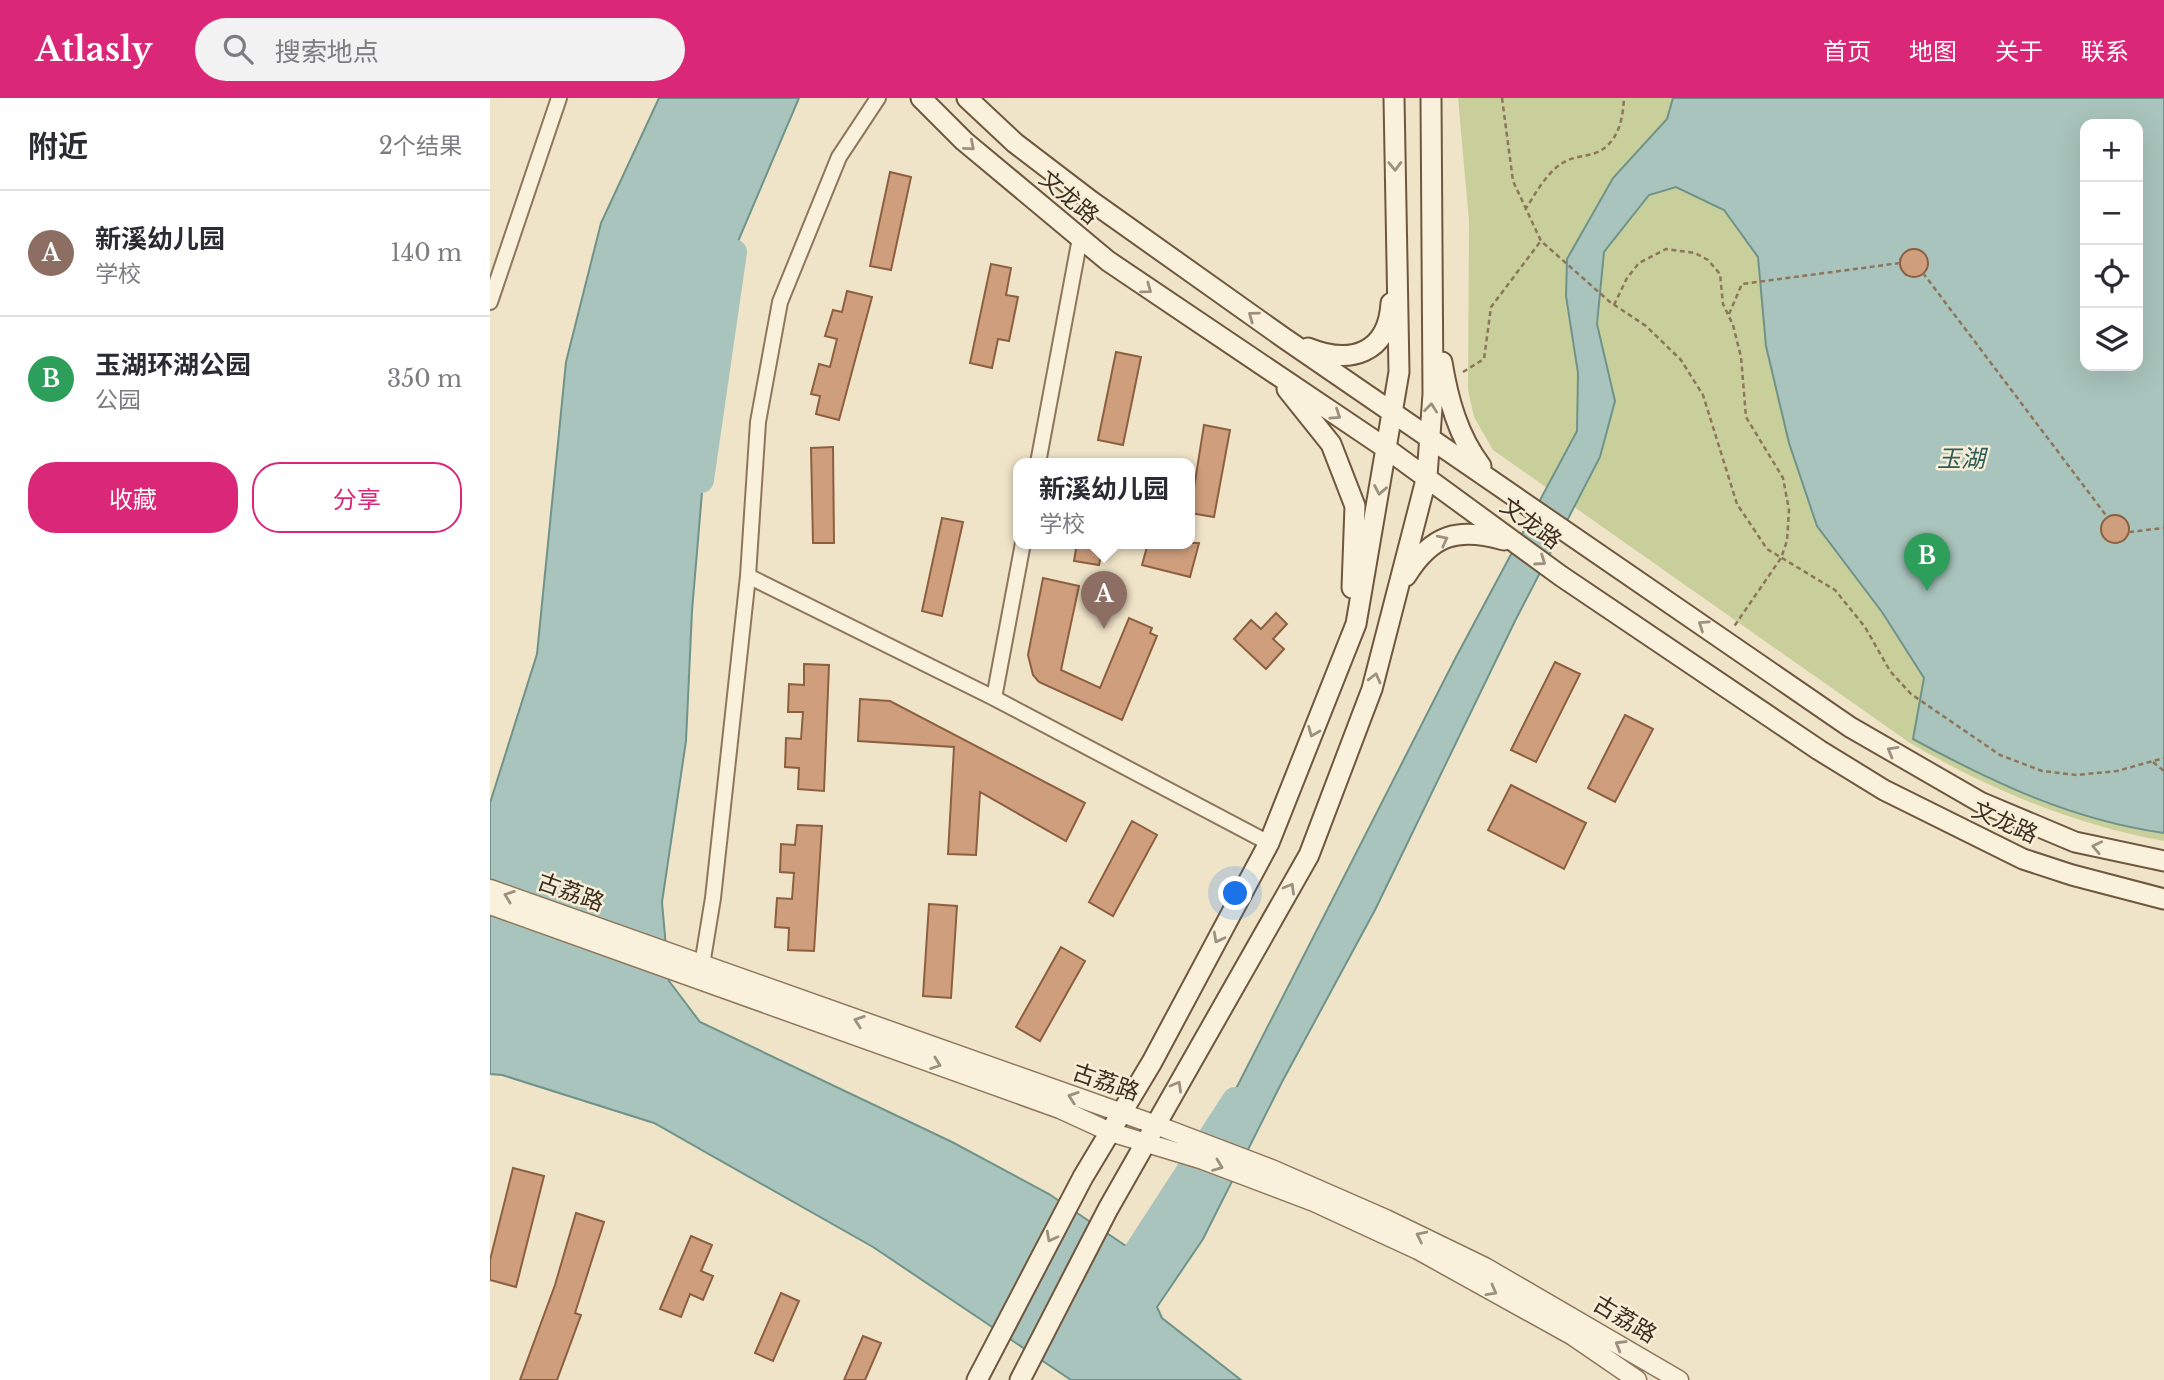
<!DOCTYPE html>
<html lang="zh">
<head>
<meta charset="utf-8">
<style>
  :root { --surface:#fff; --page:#f2f2f3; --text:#2b2b33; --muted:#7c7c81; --line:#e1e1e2; --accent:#db2777 }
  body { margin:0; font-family:"Libre Baskerville","Noto Sans SC",serif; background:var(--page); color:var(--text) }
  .controls { position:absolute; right:21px; top:21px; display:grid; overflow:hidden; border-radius:14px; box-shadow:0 7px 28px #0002 }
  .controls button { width:63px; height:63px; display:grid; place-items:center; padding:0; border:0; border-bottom:2px solid var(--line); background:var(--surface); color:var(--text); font:35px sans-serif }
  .you { position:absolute; left:746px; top:796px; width:24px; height:24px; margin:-18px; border:5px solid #fff; border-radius:50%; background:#1a73e8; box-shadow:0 0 0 10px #1a73e833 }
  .badge { display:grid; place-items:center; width:46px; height:46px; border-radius:50%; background:var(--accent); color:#fff; font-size:23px; font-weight:700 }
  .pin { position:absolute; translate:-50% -58px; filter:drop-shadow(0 2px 4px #0008) }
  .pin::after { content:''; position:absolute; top:37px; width:24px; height:21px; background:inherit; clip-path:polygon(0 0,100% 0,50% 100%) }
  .popup { position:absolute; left:523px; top:360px; width:182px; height:91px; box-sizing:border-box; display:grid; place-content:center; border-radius:14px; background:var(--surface); filter:drop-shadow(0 2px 5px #0005); font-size:23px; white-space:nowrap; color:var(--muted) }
  .popup b { font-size:26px; color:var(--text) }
  .popup::after { content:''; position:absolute; left:50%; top:100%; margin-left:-14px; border:14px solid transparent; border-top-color:var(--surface) }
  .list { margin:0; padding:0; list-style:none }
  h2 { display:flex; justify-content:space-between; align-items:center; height:91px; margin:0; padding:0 28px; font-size:30px }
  h2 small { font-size:23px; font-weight:400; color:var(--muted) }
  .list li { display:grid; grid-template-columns:46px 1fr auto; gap:21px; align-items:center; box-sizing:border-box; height:126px; padding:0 28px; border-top:2px solid var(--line) }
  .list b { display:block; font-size:26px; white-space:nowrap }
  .list p { margin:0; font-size:23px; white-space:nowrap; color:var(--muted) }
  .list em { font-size:23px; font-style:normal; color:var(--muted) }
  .actions { display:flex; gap:14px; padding:21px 28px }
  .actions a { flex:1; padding:16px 0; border:2px solid var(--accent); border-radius:28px; text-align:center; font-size:24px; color:var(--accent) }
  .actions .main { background:var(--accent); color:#fff }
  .icon { flex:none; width:38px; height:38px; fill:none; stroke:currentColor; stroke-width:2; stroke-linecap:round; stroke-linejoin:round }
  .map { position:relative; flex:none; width:1674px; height:1282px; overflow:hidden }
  header { display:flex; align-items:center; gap:42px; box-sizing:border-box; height:98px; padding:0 35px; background:var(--accent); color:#fff }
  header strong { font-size:33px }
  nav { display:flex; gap:38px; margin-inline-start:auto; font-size:24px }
  .search { width:490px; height:63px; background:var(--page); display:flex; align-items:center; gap:18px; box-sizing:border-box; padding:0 24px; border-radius:38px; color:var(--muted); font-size:26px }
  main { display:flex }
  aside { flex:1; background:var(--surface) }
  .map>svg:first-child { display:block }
  .green { fill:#c9cf9b; fill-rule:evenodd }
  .water { fill:#a9c4bc; stroke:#6f938a; stroke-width:2; fill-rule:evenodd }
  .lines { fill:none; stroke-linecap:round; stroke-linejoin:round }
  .river { stroke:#a9c4bc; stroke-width:26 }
  .building { fill:#cf9f7d; stroke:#8d5f41; stroke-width:2 }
  .minor-casing { stroke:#8d765c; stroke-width:18 }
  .tertiary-casing { stroke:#8d765c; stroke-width:21 }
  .secondary-casing { stroke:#6f573f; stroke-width:23 }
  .path { stroke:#8d765c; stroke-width:2.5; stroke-dasharray:5 3.5; stroke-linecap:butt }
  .minor { stroke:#faf1dc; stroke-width:14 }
  .tertiary { stroke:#faf1dc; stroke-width:18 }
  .secondary { stroke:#faf1dc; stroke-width:19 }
  .oneway { stroke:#9c907e }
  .labels { text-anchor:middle; stroke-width:5; stroke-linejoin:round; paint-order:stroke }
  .street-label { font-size:23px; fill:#3d2e20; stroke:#f7eed8 }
  .water-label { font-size:24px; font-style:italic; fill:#2f5d5a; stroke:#f7eed8 }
</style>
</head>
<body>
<header>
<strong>Atlasly</strong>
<div class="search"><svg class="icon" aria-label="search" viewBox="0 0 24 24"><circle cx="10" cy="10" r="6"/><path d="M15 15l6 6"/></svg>搜索地点</div>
<nav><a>首页</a><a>地图</a><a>关于</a><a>联系</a></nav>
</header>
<main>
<aside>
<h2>附近<small>2个结果</small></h2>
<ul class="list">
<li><span class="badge" style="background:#8d6e63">A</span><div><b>新溪幼儿园</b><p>学校</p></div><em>140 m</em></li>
<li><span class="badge" style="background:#2e9e5b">B</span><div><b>玉湖环湖公园</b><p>公园</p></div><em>350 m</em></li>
</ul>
<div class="actions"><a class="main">收藏</a><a>分享</a></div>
</aside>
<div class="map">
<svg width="1674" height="1282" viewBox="0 0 1674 1282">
  <rect width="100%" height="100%" fill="#f0e4c8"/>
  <path class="green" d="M968,0H1674V743C1583,726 1500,692 1420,645L1003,352L984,319L978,292L979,123ZM1595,26H1648V268H1595Z"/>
  <path class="water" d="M169,0H309L249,141L223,264L202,513L196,643L172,804L179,883L210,924L462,1044L559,1096L645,1154L675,1130L965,561L1087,333L1088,275L1076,198L1077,161L1123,80L1177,21L1183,0H1674V735C1582,722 1504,685 1423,641L1434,580L1392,514L1327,428L1299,345L1276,248L1268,159L1234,112L1186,89L1159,97L1114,154L1107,226L1125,303L1110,359L1026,521L885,812L792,984L713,1141L667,1209L672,1220L751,1282H581L383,1149L164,1025L12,977L0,976V705L47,556L76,264L111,125ZM1595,26H1648V268H1595ZM1420,152H1429L1435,158L1436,171L1429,177H1416L1411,170L1410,161ZM1622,418L1634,421L1639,429L1635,441L1627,445L1615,440C1610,431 1612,423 1622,418Z"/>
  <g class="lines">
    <path class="river" d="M211,382L244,154
      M629,1181L745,1002"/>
  </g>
  <path class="building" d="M400,74L421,79L401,172L380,168Z
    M1410 165a14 14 0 1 1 28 0a14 14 0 1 1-28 0Z
    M501,166L521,170L516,197L528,199L519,243L508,241L502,270L480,265Z
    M357,193L382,199L349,322L326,316L330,298L321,296L329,266L340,269L347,241L335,238L343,212L352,214Z
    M626,254L651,259L633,347L608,342Z
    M714,327L740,332L724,419L700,415Z
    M343,349L344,445H323L321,350Z
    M1611 431a14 14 0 1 1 28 0a14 14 0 1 1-28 0Z
    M452,420L473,424L452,518L432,513Z
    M587,445H613L609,467L584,463Z
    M658,445H709L700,479L652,467Z
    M553,480L589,488L571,572L610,590L639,520L662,530L660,535L667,538L632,622L549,584L543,577L538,557Z
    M786,515L797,526L783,541L794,551L776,571L744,541L761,522L771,531Z
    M1065,564L1090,576L1046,664L1021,652Z
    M314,566L339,567L334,693L308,691L309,670L295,669L296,640L311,641L313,614H298L299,586L314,587Z
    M370,601L400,603L595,705L576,743L490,694L486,757L458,756L464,649L368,643Z
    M1135,617L1163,631L1125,704L1098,690Z
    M1021,687L1096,725L1074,771L998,732Z
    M642,723L667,737L623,818L599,804Z
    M307,727L332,728L324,853L298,852L299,830L285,829L287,800L302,801L304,775L290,774L291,746L305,747Z
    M439,806L467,808L461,900L433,898Z
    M571,849L595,863L550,943L526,929Z
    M23,1070L54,1078L26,1189L0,1182V1162Z
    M86,1115L114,1124L85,1215L91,1217L67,1282H30L65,1187Z
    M201,1138L222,1147L211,1173L223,1178L213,1202L200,1196L191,1219L170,1211Z
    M291,1195L309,1203L283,1263L265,1255Z
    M373,1238L391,1245L375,1282H354Z"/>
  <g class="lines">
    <g class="minor-casing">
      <path id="minor" d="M388,0L349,59L290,204L268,324L258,478L504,600
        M0,204L69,0
        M548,365L590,140
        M533,445L504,600L779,745
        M212,867L223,800L258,478"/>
    </g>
    <g class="tertiary-casing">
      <path id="tertiary" d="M0,791L666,1027L784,1072L896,1121L995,1169L1189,1282
        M0,807L570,1011L620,1034L713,1062L824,1104L928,1152L1083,1238L1147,1282"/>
    </g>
    <g class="secondary-casing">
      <path id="secondary" d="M431,0L474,43L618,163L897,351L1071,478L1329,652L1394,692L1533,761L1582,777L1674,801
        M477,0L525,45L601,103L794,240L1360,629L1490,704L1585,744L1674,763
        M818,250C860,267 898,256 901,205
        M952,264C958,301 968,338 991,368
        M797,291L841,346L865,408L862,490
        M916,478C942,436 968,429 1014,442
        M487,1282L593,1079L662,964L779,745L866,526L909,274L904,0
        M530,1282L618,1111L819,757L882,591L937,378L943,296L941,0"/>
    </g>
    <path class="path" d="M1012,0L1023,83L1051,143L1120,204L1156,228L1191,262L1213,297L1247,406L1277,451L1345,492L1375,529L1400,573L1421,596L1510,657L1552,673L1587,677L1627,673L1674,660
      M1035,112C1046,95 1058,71 1078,62C1088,58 1100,58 1110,53C1129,42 1133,20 1134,0
      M1433,175L1618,420
      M1124,207L1137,180L1149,165L1176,151L1205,155L1218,162L1230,176L1233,206L1243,227L1251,259L1256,319L1293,380L1299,412L1297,443L1291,460L1243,530
      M1239,216L1252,186L1410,165
      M973,274L994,261L1001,209L1050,144
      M1639,434L1674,430
      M1663,664L1674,673"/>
    <use href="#minor" class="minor"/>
    <use href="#tertiary" class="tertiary"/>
    <use href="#secondary" class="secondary"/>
  </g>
  <defs><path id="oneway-chevron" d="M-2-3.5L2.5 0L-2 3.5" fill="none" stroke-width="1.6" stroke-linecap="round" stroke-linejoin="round" transform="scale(1.75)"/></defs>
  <g class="oneway">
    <use href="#oneway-chevron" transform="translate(480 48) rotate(41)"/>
    <use href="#oneway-chevron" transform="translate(905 68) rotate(89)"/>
    <use href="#oneway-chevron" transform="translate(657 191) rotate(36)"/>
    <use href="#oneway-chevron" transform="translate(763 218) rotate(-144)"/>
    <use href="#oneway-chevron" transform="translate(941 310) rotate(-84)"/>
    <use href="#oneway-chevron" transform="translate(846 317) rotate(34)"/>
    <use href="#oneway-chevron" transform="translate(890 392) rotate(100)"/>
    <use href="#oneway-chevron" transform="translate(953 442) rotate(-27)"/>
    <use href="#oneway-chevron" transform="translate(1051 463) rotate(35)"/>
    <use href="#oneway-chevron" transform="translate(1213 527) rotate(-146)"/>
    <use href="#oneway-chevron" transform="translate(885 580) rotate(-76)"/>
    <use href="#oneway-chevron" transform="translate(823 634) rotate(112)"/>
    <use href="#oneway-chevron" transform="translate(1402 653) rotate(-150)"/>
    <use href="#oneway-chevron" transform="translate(1607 749) rotate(-168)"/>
    <use href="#oneway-chevron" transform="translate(800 790) rotate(-60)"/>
    <use href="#oneway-chevron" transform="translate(19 798) rotate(-160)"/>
    <use href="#oneway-chevron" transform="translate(728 840) rotate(118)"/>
    <use href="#oneway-chevron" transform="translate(369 923) rotate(-161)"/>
    <use href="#oneway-chevron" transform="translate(446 966) rotate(20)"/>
    <use href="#oneway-chevron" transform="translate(687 988) rotate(-60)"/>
    <use href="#oneway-chevron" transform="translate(583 999) rotate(-161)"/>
    <use href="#oneway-chevron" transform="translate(728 1068) rotate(21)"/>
    <use href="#oneway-chevron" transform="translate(931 1138) rotate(-154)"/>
    <use href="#oneway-chevron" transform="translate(561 1139) rotate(118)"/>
    <use href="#oneway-chevron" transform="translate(1002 1193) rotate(29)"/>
    <use href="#oneway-chevron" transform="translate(1130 1247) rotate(-149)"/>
  </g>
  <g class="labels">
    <g class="street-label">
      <text transform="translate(579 99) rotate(40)" y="8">文龙路</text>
      <text transform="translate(1041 425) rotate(36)" y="8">文龙路</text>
      <text transform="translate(1515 724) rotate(24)" y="8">文龙路</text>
      <text transform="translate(81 794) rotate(20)" y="8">古荔路</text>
      <text transform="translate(616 984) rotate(19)" y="8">古荔路</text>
      <text transform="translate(1135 1221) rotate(31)" y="8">古荔路</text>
    </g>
    <g class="water-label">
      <text x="1471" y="369">玉湖</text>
    </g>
  </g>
</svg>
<div class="controls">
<button>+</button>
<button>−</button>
<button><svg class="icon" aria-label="locate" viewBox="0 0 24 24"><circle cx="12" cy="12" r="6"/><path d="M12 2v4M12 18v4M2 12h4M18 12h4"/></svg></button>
<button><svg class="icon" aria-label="layers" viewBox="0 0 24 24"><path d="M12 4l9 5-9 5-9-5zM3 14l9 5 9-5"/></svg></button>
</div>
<div class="you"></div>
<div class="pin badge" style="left:614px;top:531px;background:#8d6e63">A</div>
<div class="popup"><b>新溪幼儿园</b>学校</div>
<div class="pin badge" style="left:1437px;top:493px;background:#2e9e5b">B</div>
</div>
</main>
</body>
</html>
